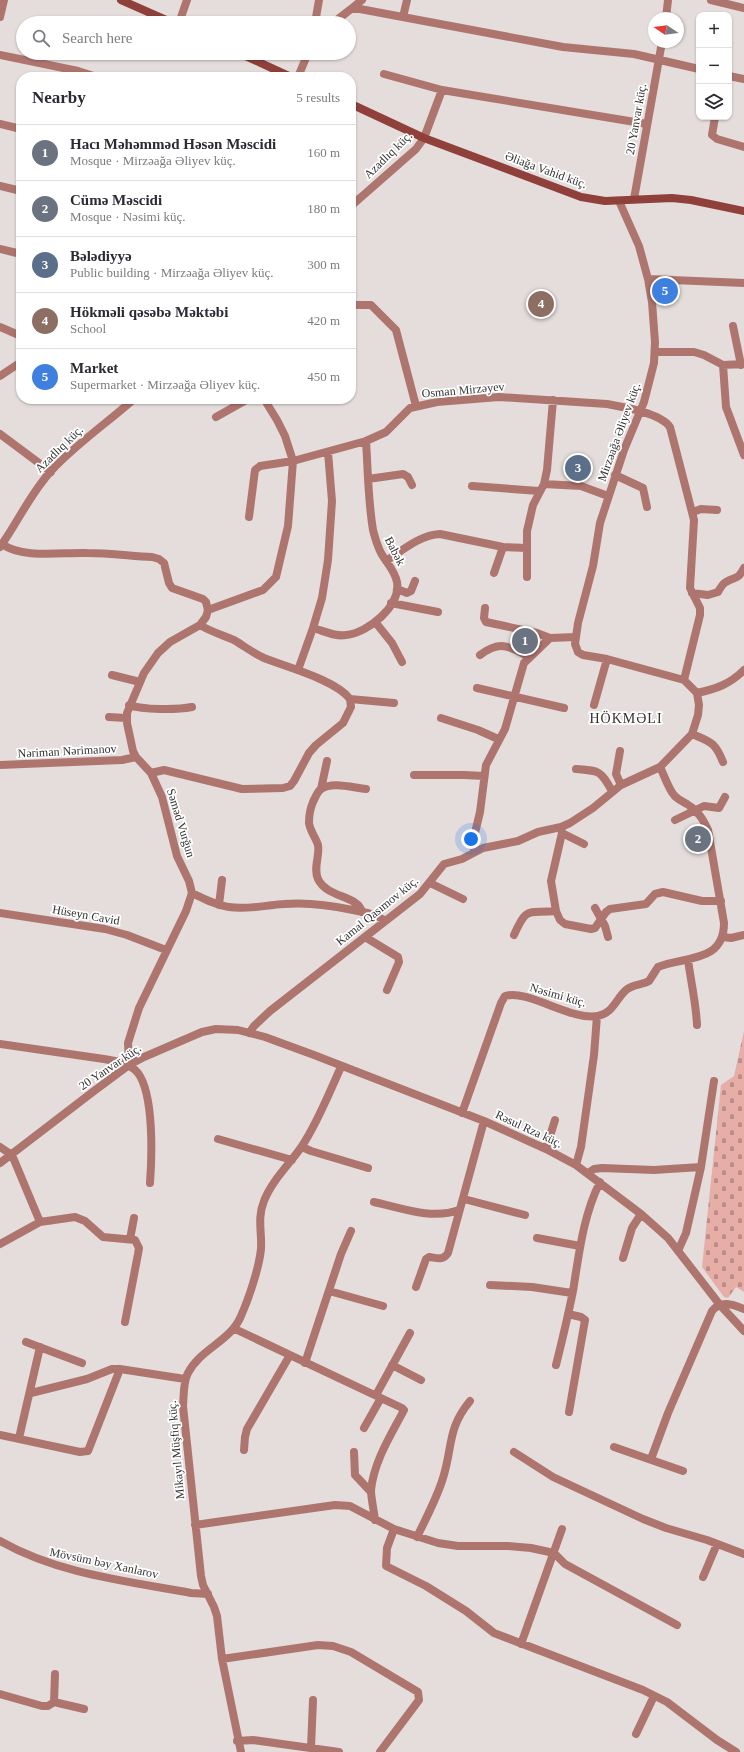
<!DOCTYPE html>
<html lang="en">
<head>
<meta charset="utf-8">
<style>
  :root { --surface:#fff; --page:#f7f7f7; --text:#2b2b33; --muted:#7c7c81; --line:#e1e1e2; --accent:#7c3aed }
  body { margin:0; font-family:Georgia,serif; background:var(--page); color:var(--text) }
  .controls { position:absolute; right:12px; top:12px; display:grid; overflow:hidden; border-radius:8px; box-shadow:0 1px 3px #0004 }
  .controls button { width:36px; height:36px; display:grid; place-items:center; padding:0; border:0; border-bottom:1px solid var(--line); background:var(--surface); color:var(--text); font:20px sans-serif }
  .compass { position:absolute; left:648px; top:12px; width:36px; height:36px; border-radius:50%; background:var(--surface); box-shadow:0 1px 3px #0004; rotate:283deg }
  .you { position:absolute; left:471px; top:839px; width:14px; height:14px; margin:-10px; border:3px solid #fff; border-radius:50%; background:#1a73e8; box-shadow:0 0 0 6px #1a73e833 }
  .badge { display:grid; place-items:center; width:26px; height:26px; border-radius:50%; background:var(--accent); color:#fff; font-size:13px; font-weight:700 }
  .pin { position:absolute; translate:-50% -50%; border:2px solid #fff; box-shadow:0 1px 4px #0006 }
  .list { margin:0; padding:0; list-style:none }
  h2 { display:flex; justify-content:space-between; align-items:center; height:52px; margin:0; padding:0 16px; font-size:17px }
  h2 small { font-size:13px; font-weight:400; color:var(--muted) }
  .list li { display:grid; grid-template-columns:26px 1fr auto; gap:12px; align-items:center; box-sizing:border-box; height:56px; padding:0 16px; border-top:1px solid var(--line) }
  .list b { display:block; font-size:15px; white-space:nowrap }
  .list p { margin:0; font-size:13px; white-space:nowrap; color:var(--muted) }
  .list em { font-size:13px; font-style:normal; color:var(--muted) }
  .icon { flex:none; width:22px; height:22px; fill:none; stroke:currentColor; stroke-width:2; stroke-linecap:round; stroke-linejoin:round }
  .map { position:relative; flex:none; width:744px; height:1752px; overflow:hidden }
  .search { position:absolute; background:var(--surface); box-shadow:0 1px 3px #0004; left:16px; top:16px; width:340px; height:44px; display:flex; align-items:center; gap:10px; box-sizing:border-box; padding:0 14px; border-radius:22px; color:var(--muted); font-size:15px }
  .panel { position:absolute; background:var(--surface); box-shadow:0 1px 3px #0004; left:16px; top:72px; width:340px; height:332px; border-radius:16px }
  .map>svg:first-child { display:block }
  .cemetery { fill:url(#cemetery-stones) }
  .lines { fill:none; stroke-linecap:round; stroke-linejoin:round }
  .street { stroke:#ae756f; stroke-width:8 }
  .secondary { stroke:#90403b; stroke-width:8 }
  .labels { text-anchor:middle; stroke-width:3.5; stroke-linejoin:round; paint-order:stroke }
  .street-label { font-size:12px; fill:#343232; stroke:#fff }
  .quarter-label { font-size:14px; letter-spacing:1px; fill:#342f2e; stroke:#fff }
</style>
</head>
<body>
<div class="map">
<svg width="744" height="1752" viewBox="0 0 744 1752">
  <defs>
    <pattern id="cemetery-stones" width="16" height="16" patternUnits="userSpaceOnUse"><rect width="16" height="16" fill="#e7ada7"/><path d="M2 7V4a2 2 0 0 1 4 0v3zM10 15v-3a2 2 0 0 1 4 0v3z" fill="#bc8d89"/></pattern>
  </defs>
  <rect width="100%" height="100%" fill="#e4dddc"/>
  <path class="cemetery" d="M744,1031V1292L736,1287L728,1298L724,1297L702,1267L721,1085L734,1076Z"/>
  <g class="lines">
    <path class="street" d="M711,0L744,8
      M351,9L362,0
      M0,17L4,0
      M403,17L407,0
      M666,18L668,0
      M179,23L187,0
      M315,23L319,0
      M333,23L351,9H360L563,47L634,54L699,69
      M0,55L78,71L97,77
      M384,74L442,90L647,124
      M729,76L744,79
      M298,77L308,53
      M715,117L712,135L717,139L744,147
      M0,124L21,129
      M0,186L21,191
      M634,199L662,42
      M351,206L416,149L424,138L442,90
      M0,249L21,254
      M648,279L744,283
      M351,305H371L396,330L416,406
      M733,326L741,365
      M0,327L21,336
      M655,352H694L704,355L723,365L744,364
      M723,365L726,407L744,455
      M0,376L21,362
      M216,417L248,399
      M0,434L51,472
      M615,475L643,488L647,507
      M368,479L403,474L408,477L412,485
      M544,484L581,486L608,496
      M472,486L539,491
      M693,512L701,509L717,510
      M249,517L255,470L260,466L293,461L366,441L386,432L410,408L437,402L499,397L607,404C624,407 660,413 670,427L694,520L690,588L700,608V615L684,680
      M2,544C22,559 63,552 87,553C109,553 131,556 152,557L159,559L164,563L169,583L172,588L203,599L206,602L208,610L206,617L200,625L170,642L158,653L144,673L127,713V723L133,751L136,757L151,773L162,797L177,856L189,881L192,893L186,911L139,1008L128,1043L129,1065
      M0,547C18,522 30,494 51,471C76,444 107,423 134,399
      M386,561C403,550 420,535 440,534L503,547L526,548
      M494,573L503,547
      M527,577V531L533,505L544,484L547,470L553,400
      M397,589L407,593L411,591L415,581
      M692,593L708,595L718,592C720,589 722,584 726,582C736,576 738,580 744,568
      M391,603L438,612
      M485,608L484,618L486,622L537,633L550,638
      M208,610L263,590L276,577L288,526L293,461L285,436L277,420L264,399
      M376,623L392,643L402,662
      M200,625C211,632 223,635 234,640C244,646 253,653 264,658C286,667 336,680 350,699L394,703
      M313,628C324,631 335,637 346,635C368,633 401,606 397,582C395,571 386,562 381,553C377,545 375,538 373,530C368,500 368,471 366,441
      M480,655C500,640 509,646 529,657
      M298,670L313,628L322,598L328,560L332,501L328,452
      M112,675L140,682
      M477,688L564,708
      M697,693C716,689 730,684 744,670
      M129,705C143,710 177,710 192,707
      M594,705L607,659
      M109,717L126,718
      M441,718L478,730L498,739
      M692,734C711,742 715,742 723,762
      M620,751L616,774L621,785
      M0,765L122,760L136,757
      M576,769C600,771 600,770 612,791
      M151,773L164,770L242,789L283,788L290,786L294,781L309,753L316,745L343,723L351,707L350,699
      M414,775H464L484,776
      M321,789L327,761
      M675,820L704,806L719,808L725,797
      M561,827L562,833L551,881L556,911L560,920L565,924L591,929L595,928L606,912L610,909L646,904L655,894L663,892L702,901H721
      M562,833L584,844
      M474,852L473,841L480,812L486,765L505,729L524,663L550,638L575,637
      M430,883L463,899
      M192,893C204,899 216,905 229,907C247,910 266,905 284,904C307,902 330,905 353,910C364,912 376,914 385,921
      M219,905L222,880
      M595,908L605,926L608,937
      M362,912C358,895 327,898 318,879C313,868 320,856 318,845C316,838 310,831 309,823C309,815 310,809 313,802C315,798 317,792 321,789C332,781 354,788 366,789
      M0,913L105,929L127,935L166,950
      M514,935C527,905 528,914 556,911
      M365,937L398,957L399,962L387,990
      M723,937L731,938L744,935
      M688,960C691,982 696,1003 697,1025
      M249,1033L254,1026L270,1011L420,894L444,864L462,859L483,848L518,841L538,832L561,827L570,823L593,808L621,785L660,767L692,734L698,715L699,705L697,693L684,680L607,659L583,655L578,652L575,644L578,623L593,566L600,523L624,450L644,402L654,363L655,342L652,302L648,279L639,246L619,201
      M0,1044L104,1059C116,1061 130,1063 138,1073C154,1095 152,1156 150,1183
      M462,1113L501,1003L505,996C528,989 571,1021 598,1016C613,1013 616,999 626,990C633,984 642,985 649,981L658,967C685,956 724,963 724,923L708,830C703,819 698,811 687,804C682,801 677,799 674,795C669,790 664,775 660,767
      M218,1139L292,1160
      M0,1147L12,1155L40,1222
      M302,1147L311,1151L368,1168
      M546,1149L555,1120
      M0,1163L94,1091L129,1065L144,1057L202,1032L216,1029L238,1030L265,1037L314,1055L484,1121L546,1149L576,1165L641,1214L668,1238L720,1305L744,1331
      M576,1165L581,1147L594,1055L597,1016
      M588,1173L594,1169L602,1168L654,1170L701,1167
      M464,1199L525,1215
      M374,1202C401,1208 432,1220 459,1210
      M537,1238L580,1246
      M130,1239L134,1218
      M0,1244L40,1222L75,1217L85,1221L103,1237L135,1240L139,1248L138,1254L125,1322
      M678,1251L686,1233L701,1167L714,1081
      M623,1258L632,1228L641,1214
      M490,1285L532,1287L572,1293
      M416,1287L426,1259L429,1257C437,1258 443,1261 448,1253L484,1121
      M329,1291L383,1306
      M568,1314L581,1317L585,1320L569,1412
      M235,1329L402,1408L404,1410C391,1435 374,1461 371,1490C371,1498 374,1511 375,1520
      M26,1342L82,1363
      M305,1363L341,1254L351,1231
      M392,1365L421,1380
      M556,1365C562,1341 568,1316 573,1291C579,1254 583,1216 600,1182
      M31,1393L87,1379L112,1369H120L185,1379
      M376,1395L410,1333
      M364,1428L381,1398
      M0,1435L80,1452L88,1451L120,1369
      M19,1438L40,1347
      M614,1447L683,1471
      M244,1450L245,1437L247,1429L290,1355
      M354,1452L355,1475L371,1492
      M514,1452L553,1477L643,1519L666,1528L707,1540L744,1554
      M651,1459L668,1413L712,1311C721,1300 732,1304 744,1309
      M195,1525L335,1505L350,1506L394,1529L438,1543L458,1546H508L531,1548L554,1553L565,1564L677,1625
      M394,1529L387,1548L386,1566L426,1586L466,1611L494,1633L643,1690L667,1702L717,1740L736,1752
      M417,1537C426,1518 437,1498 443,1478C453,1446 447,1429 470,1401
      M0,1541C58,1574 126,1581 191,1593L208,1594
      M703,1577L717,1544
      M521,1644L562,1529
      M222,1659L318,1645L333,1646L351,1652L418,1692L419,1700L380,1752
      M0,1694L42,1706H48L54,1702L55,1674
      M54,1702L84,1709
      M636,1734L654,1696
      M237,1741L253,1740L339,1752
      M311,1748L313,1700
      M241,1752L222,1659L217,1616L214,1607L203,1585L201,1576L183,1406C184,1395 183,1382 188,1373C200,1349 231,1341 241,1316C249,1298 259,1268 261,1249C262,1232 257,1218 264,1201C272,1180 290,1164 302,1146C318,1122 329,1093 341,1067"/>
    <path class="secondary" d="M121,0L173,23
      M239,53L291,77
      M351,104L424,138L581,197L605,201L672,198L691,200L744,211"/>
  </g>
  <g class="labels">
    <g class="street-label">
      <text transform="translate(636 119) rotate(-80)" y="4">20 Yanvar küç.</text>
      <text transform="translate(388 155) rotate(-44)" y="4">Azadlıq küç.</text>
      <text transform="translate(546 170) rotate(20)" y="4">Əliağa Vahid küç.</text>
      <text transform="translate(463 390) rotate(-5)" y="4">Osman Mirzəyev</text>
      <text transform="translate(619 432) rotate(-70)" y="4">Mirzəağa Əliyev küç.</text>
      <text transform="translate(59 449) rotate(-44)" y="4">Azadlıq küç.</text>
      <text transform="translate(395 551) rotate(63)" y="4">Babək</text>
      <text transform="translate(67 751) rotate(-3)" y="4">Nəriman Nərimanov</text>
      <text transform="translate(181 823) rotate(73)" y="4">Səməd Vurğun</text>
      <text transform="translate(377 911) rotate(-39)" y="4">Kamal Qasımov küç.</text>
      <text transform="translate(86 915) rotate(10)" y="4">Hüseyn Cavid</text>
      <text transform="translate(558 995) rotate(16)" y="4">Nəsimi küç.</text>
      <text transform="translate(110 1067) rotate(-34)" y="4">20 Yanvar küç.</text>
      <text transform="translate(529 1129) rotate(25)" y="4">Rəsul Rza küç.</text>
      <text transform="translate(176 1450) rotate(-95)" y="4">Mikayıl Müşfiq küç.</text>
      <text transform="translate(104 1563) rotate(12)" y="4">Mövsüm bəy Xanlarov</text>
    </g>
    <g class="quarter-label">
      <text x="626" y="723">HÖKMƏLI</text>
    </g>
  </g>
</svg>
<div class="controls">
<button>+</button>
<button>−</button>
<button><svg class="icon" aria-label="layers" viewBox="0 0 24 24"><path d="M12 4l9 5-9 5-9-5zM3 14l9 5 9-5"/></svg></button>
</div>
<svg class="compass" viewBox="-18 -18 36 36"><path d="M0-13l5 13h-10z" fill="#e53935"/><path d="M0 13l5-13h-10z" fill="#7c7c81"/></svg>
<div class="you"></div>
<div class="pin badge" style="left:525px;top:641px;background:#6b7280">1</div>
<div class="pin badge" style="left:698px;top:839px;background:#6b7280">2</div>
<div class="pin badge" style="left:578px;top:468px;background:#5c6f8a">3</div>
<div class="pin badge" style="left:541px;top:304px;background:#8d6e63">4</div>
<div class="pin badge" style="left:665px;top:291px;background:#3f7fe0">5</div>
<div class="search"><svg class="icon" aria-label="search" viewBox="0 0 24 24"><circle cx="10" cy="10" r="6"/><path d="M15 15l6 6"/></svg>Search here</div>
<section class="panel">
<h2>Nearby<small>5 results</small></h2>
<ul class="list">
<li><span class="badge" style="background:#6b7280">1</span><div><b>Hacı Məhəmməd Həsən Məscidi</b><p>Mosque · Mirzəağa Əliyev küç.</p></div><em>160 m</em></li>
<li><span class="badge" style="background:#6b7280">2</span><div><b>Cümə Məscidi</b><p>Mosque · Nəsimi küç.</p></div><em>180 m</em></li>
<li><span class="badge" style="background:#5c6f8a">3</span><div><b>Bələdiyyə</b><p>Public building · Mirzəağa Əliyev küç.</p></div><em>300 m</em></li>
<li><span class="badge" style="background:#8d6e63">4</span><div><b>Hökməli qəsəbə Məktəbi</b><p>School</p></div><em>420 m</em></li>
<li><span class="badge" style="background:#3f7fe0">5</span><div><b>Market</b><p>Supermarket · Mirzəağa Əliyev küç.</p></div><em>450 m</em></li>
</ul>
</section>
</div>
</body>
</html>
